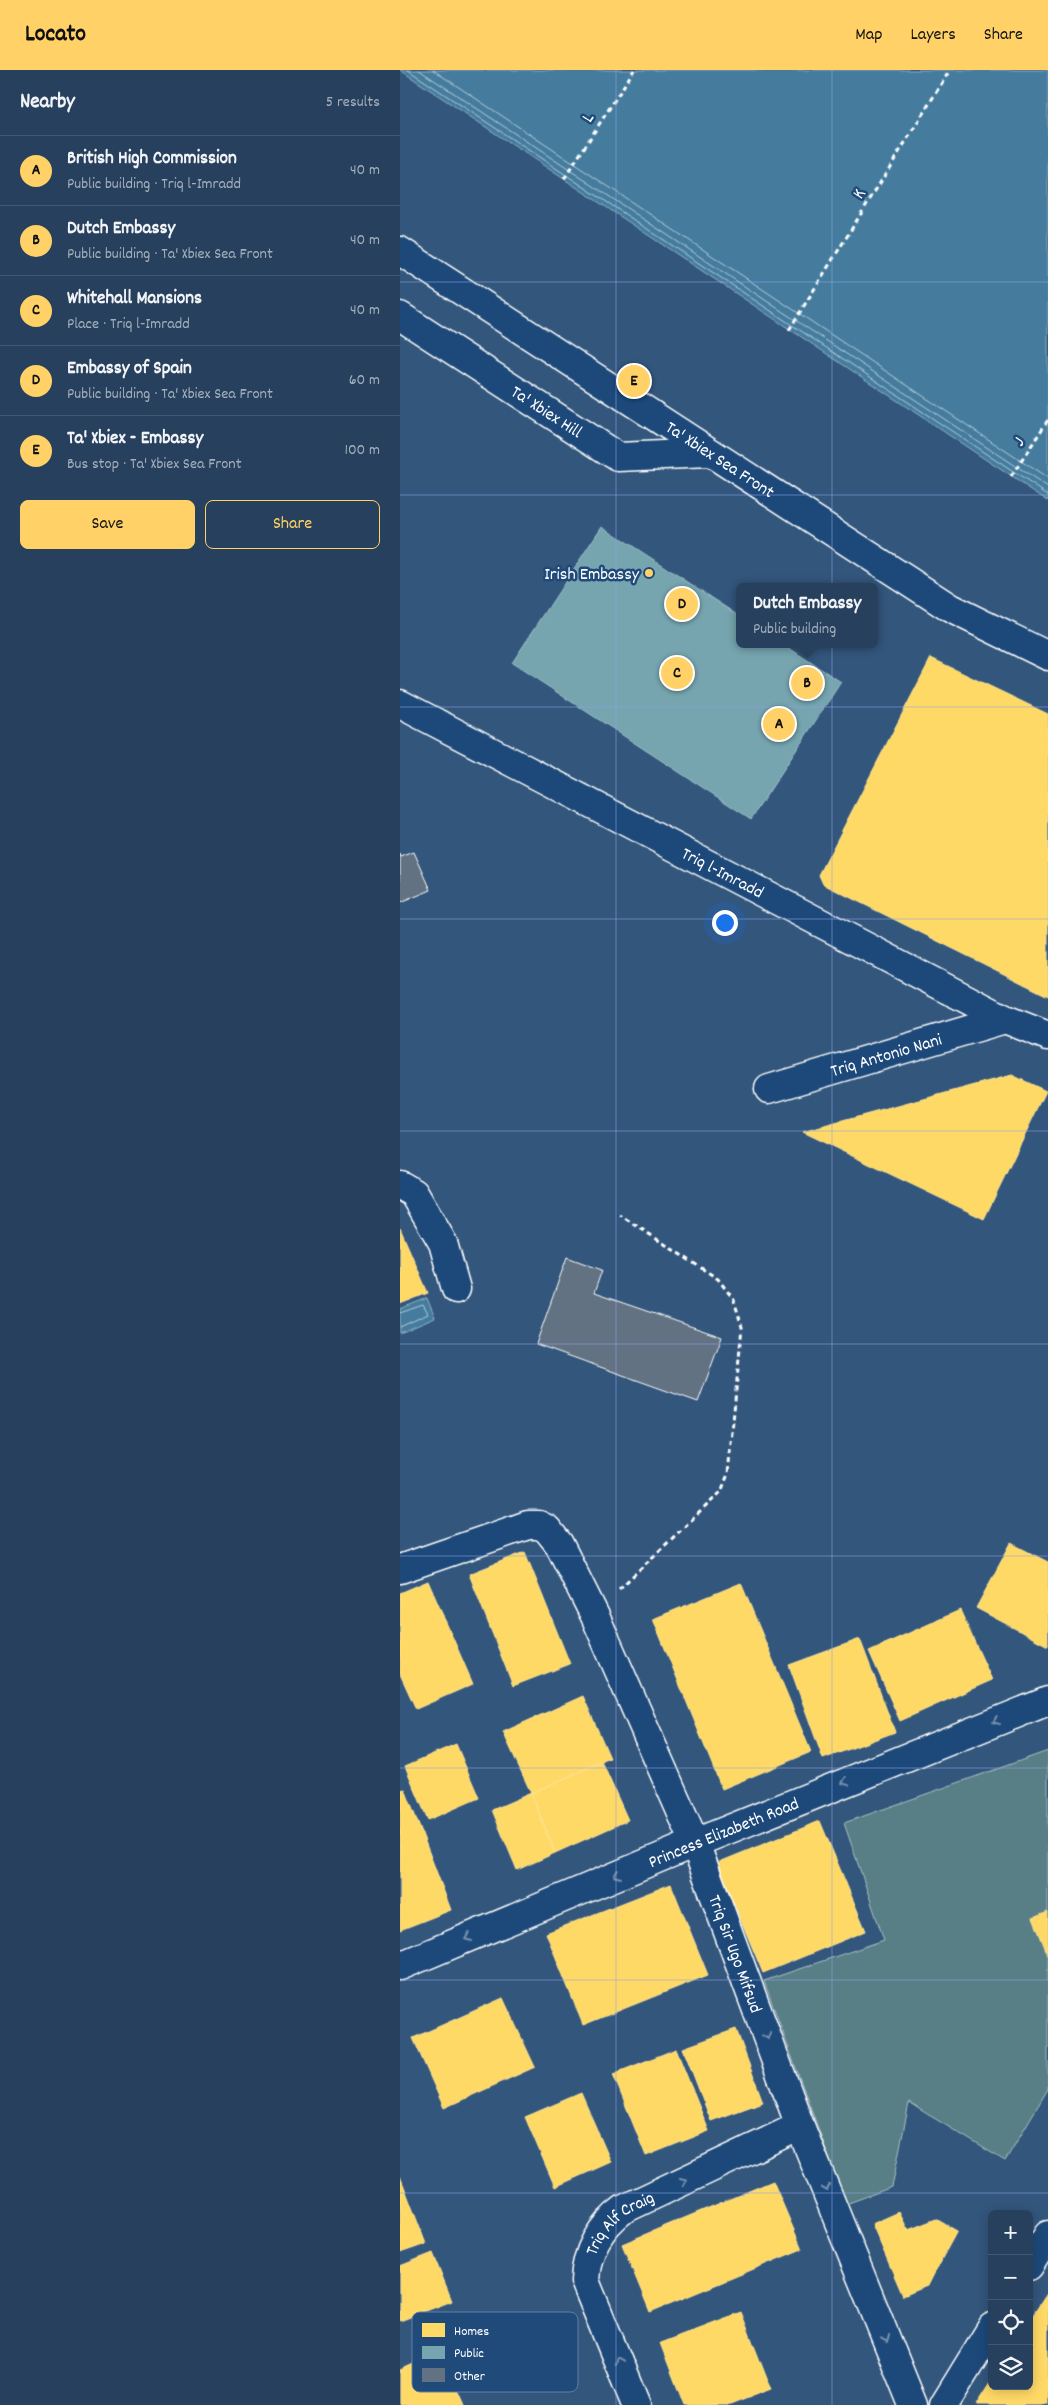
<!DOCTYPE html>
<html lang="en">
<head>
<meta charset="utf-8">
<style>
  :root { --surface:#26405d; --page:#2e4763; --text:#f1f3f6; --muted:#a4afbc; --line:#425972; --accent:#ffd166 }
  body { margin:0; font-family:Dekko,sans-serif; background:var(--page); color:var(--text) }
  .controls { position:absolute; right:15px; bottom:15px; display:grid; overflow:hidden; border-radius:8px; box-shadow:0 2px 12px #0003 }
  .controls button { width:45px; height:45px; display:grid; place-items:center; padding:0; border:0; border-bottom:1px solid var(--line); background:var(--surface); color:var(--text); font:25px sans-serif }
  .you { position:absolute; left:324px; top:852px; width:18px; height:18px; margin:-12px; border:4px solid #fff; border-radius:50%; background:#1a73e8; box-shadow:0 0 0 8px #1a73e833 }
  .badge { display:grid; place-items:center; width:32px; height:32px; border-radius:50%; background:var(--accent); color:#111; font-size:16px; font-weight:700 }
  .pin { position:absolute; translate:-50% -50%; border:2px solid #fff; box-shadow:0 1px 5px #0006 }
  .popup { position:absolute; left:336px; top:513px; width:142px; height:65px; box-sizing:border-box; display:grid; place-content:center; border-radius:8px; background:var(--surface); filter:drop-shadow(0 1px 4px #0005); font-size:16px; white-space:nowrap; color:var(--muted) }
  .popup b { font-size:19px; color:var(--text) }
  .popup::after { content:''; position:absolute; left:50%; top:100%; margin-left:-10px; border:10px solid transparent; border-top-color:var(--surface) }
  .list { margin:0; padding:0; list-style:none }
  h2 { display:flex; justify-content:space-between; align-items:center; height:65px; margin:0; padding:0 20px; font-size:21px }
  h2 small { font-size:16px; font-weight:400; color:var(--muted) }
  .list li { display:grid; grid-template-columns:32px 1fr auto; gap:15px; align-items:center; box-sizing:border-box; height:70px; padding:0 20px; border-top:1px solid var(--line) }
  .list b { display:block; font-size:19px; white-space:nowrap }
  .list p { margin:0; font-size:16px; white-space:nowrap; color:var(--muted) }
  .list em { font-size:16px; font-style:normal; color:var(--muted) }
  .actions { display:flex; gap:10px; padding:15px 20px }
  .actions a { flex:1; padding:11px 0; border:1px solid var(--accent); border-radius:8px; text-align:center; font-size:18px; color:var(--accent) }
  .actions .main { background:var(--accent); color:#111 }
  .icon { flex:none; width:28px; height:28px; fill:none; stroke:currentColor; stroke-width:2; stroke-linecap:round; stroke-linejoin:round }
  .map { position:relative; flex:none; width:648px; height:2335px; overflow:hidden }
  header { display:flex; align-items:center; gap:30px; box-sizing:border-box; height:70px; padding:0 25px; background:var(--accent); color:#111 }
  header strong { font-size:24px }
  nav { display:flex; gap:28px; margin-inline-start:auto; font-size:18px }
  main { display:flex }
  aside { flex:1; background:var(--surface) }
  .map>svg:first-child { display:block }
  .green { fill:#587f86; stroke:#acbfc2 }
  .water { fill:#447c9d; stroke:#8fb0c4 }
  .homes { fill:#ffd966; stroke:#ffe494 }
  .public { fill:#76a5af; stroke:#9fc0c7 }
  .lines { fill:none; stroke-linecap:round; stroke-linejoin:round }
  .shore { stroke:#b4cbd8; stroke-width:1 }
  .building { fill:#627282; stroke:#fff }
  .minor-casing { stroke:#fff; stroke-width:31 }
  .major-casing { stroke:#fff; stroke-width:31 }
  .path { stroke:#fff; stroke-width:3; stroke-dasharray:5 4; stroke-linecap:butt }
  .minor { stroke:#1f4a7a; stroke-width:28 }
  .major { stroke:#1f4a7a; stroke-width:28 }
  .oneway { stroke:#7992af }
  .grid { fill:none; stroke:#8ea6ec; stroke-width:1; stroke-opacity:0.55 }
  .poi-dot { fill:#ffd166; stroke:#1f4a7a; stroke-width:2 }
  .labels { text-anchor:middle; stroke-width:5; stroke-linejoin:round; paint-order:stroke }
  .street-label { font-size:18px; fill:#fff; stroke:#1f4a7a }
  .poi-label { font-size:18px; fill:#fff; stroke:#1f4a7a; text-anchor:end }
  .key { fill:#1f4a7a; stroke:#6280a2; stroke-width:1 }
  .key-label { font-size:14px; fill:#fff }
</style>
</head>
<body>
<header>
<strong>Locato</strong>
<nav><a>Map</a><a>Layers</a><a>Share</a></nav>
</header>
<main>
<aside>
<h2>Nearby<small>5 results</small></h2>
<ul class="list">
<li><span class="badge">A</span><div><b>British High Commission</b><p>Public building · Triq l-Imradd</p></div><em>40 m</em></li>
<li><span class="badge">B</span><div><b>Dutch Embassy</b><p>Public building · Ta' Xbiex Sea Front</p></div><em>40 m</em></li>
<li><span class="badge">C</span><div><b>Whitehall Mansions</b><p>Place · Triq l-Imradd</p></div><em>40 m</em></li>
<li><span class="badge">D</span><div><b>Embassy of Spain</b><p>Public building · Ta' Xbiex Sea Front</p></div><em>60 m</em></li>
<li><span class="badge">E</span><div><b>Ta' Xbiex - Embassy</b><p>Bus stop · Ta' Xbiex Sea Front</p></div><em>100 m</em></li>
</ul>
<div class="actions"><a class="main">Save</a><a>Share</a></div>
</aside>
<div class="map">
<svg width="648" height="2335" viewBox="0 0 648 2335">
  <rect width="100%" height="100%" fill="#33567c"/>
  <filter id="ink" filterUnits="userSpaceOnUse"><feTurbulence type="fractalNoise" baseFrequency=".02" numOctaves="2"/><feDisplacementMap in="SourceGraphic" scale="10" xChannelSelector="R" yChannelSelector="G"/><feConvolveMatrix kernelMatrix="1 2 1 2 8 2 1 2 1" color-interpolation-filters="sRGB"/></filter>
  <g filter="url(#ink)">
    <path class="green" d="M648,1681V1841L643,1865L648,1883V2019L605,2091L509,2033L492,2117L446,2134L364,1911L484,1870L444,1753Z"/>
    <path class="water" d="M0,0H648V431Z
      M27,1228L35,1248L0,1263V1239Z"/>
    <path class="homes" d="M531,588L648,644V926L423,814L419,805Z
      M612,1005L646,1021L584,1149L402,1062Z
      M0,1158L28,1223L0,1234Z
      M611,1473L648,1492V1576L576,1538Z
      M125,1482L170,1594L113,1616L69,1504Z
      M28,1511L73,1614L16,1639L0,1604V1523Z
      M341,1513L411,1682L322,1719L253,1549Z
      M560,1540L592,1610L500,1651L469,1581Z
      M460,1569L495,1662L423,1689L389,1595Z
      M183,1626L210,1688L131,1723L103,1662Z
      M56,1674L79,1728L28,1750L5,1696Z
      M202,1692L228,1750L155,1783L131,1723Z
      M5,1719L51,1840L0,1860V1720Z
      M131,1723L155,1783L117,1800L92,1740Z
      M420,1751L466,1861L363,1903L317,1793Z
      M271,1814L308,1905L183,1955L146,1863Z
      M648,1842V1885L633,1848Z
      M103,1928L135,1997L44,2038L13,1968Z
      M336,1959L363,2032L311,2051L283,1978Z
      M276,1979L309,2061L246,2086L213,2004Z
      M181,2023L211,2092L155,2117L125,2047Z
      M0,2106L26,2174L0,2183Z
      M373,2111L402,2179L250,2242L222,2174Z
      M499,2142L508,2160L536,2149L557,2161L527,2216L503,2226L472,2154Z
      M33,2183L52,2231L0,2251V2196Z
      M648,2222V2335H576L592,2310V2316H629V2251Z
      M341,2242L371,2319L330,2335H284L260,2273Z
      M41,2282L65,2335H0V2300Z"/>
    <path class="public" d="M202,456L340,546V574H383L441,612L351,749L112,593Z"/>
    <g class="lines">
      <path class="shore" d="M8,0L648,425
        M19,0L648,418
        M33,0L648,409
        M0,1243L23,1235L28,1244L0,1257"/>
    </g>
    <path class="building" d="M14,782L31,820L0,833V784L1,787Z
      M167,1187L202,1200L194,1223L322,1267L298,1332L136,1274Z"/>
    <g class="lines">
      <g class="minor-casing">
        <g id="minor">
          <path id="s1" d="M0,246L218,387L309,383"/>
          <path id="s2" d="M0,634L605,949L648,966"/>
          <path id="s3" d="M369,1019L605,949"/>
          <path d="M0,1115L14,1123L43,1173L56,1219"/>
          <path id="s4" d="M0,1499L128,1455H139L147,1459L159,1474L195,1546L295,1773L400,2056L513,2335"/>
          <path id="s5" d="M0,1896L295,1773L648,1631"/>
          <path id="s6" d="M236,2335L185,2211C186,2181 201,2156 224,2139L400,2056"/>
        </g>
      </g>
      <g class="major-casing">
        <g id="major">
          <path id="s7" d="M0,181L550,538L648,586"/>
          <path d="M629,2196L648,2165"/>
          <path d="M544,2335L592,2257"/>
        </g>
      </g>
      <path class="path" d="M164,109L234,0
        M389,260L550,0
        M611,407L648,350
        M219,1519L321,1422L328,1404L342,1257L334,1230L318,1209L220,1145"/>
      <use href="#minor" class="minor"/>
      <use href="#major" class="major"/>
    </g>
    <defs><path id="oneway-chevron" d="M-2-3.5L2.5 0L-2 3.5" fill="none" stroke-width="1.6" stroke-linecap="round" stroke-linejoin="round" transform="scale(1.25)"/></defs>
    <g class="oneway">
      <use href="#oneway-chevron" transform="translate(596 1651) rotate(158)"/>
      <use href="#oneway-chevron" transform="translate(445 1712) rotate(158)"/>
      <use href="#oneway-chevron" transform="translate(217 1805) rotate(157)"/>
      <use href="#oneway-chevron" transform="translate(68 1868) rotate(157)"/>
      <use href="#oneway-chevron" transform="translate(367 1966) rotate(69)"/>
      <use href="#oneway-chevron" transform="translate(284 2111) rotate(-25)"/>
      <use href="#oneway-chevron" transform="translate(426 2118) rotate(68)"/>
      <use href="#oneway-chevron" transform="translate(486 2269) rotate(68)"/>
      <use href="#oneway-chevron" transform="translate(218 2290) rotate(-112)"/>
    </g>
  </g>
  <path class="grid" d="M216,0V2335M432,0V2335M0,212H648M0,425H648M0,637H648M0,849H648M0,1061H648M0,1274H648M0,1486H648M0,1698H648M0,1910H648M0,2123H648"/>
  <circle class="poi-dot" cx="249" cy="503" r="5"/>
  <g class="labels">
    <g class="street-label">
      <text transform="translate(187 47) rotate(-57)" y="6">L</text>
      <text transform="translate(458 123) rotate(-58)" y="6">K</text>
      <text dy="6" stroke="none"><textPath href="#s1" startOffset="175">Ta' Xbiex Hill</textPath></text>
      <text transform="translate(618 371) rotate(-57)" y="6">J</text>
      <text dy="6" stroke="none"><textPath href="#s7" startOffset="382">Ta' Xbiex Sea Front</textPath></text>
      <text dy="6" stroke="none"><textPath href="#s2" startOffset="364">Triq l-Imradd</textPath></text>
      <text dy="6" stroke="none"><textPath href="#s3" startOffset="122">Triq Antonio Nani</textPath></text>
      <text dy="6" stroke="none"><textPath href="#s5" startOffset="350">Princess Elizabeth Road</textPath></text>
      <text dy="6" stroke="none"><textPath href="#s4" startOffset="621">Triq Sir Ugo Mifsud</textPath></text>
      <text dy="6" stroke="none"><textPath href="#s6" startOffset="206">Triq Alf Craig</textPath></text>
    </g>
    <g class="poi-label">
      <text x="239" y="509">Irish Embassy</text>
    </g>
  </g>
  <rect x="12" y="2242" width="166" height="80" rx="8" class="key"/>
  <rect x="22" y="2253" width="23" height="14" fill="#ffd966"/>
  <rect x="22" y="2276" width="23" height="13" fill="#76a5af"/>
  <rect x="22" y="2298" width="23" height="14" fill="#627282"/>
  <g class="key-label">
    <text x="54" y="2265">Homes</text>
    <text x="54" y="2287">Public</text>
    <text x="54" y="2310">Other</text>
  </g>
</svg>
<div class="controls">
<button>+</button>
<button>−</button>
<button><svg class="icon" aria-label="locate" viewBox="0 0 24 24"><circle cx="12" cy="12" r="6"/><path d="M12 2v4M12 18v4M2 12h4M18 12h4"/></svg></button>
<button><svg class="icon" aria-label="layers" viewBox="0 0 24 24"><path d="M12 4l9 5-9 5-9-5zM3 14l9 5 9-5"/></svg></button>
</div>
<div class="you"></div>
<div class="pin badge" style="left:379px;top:654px">A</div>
<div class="pin badge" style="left:407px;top:613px">B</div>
<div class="popup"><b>Dutch Embassy</b>Public building</div>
<div class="pin badge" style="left:277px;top:603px">C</div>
<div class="pin badge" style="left:282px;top:534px">D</div>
<div class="pin badge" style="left:234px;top:311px">E</div>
</div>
</main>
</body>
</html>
